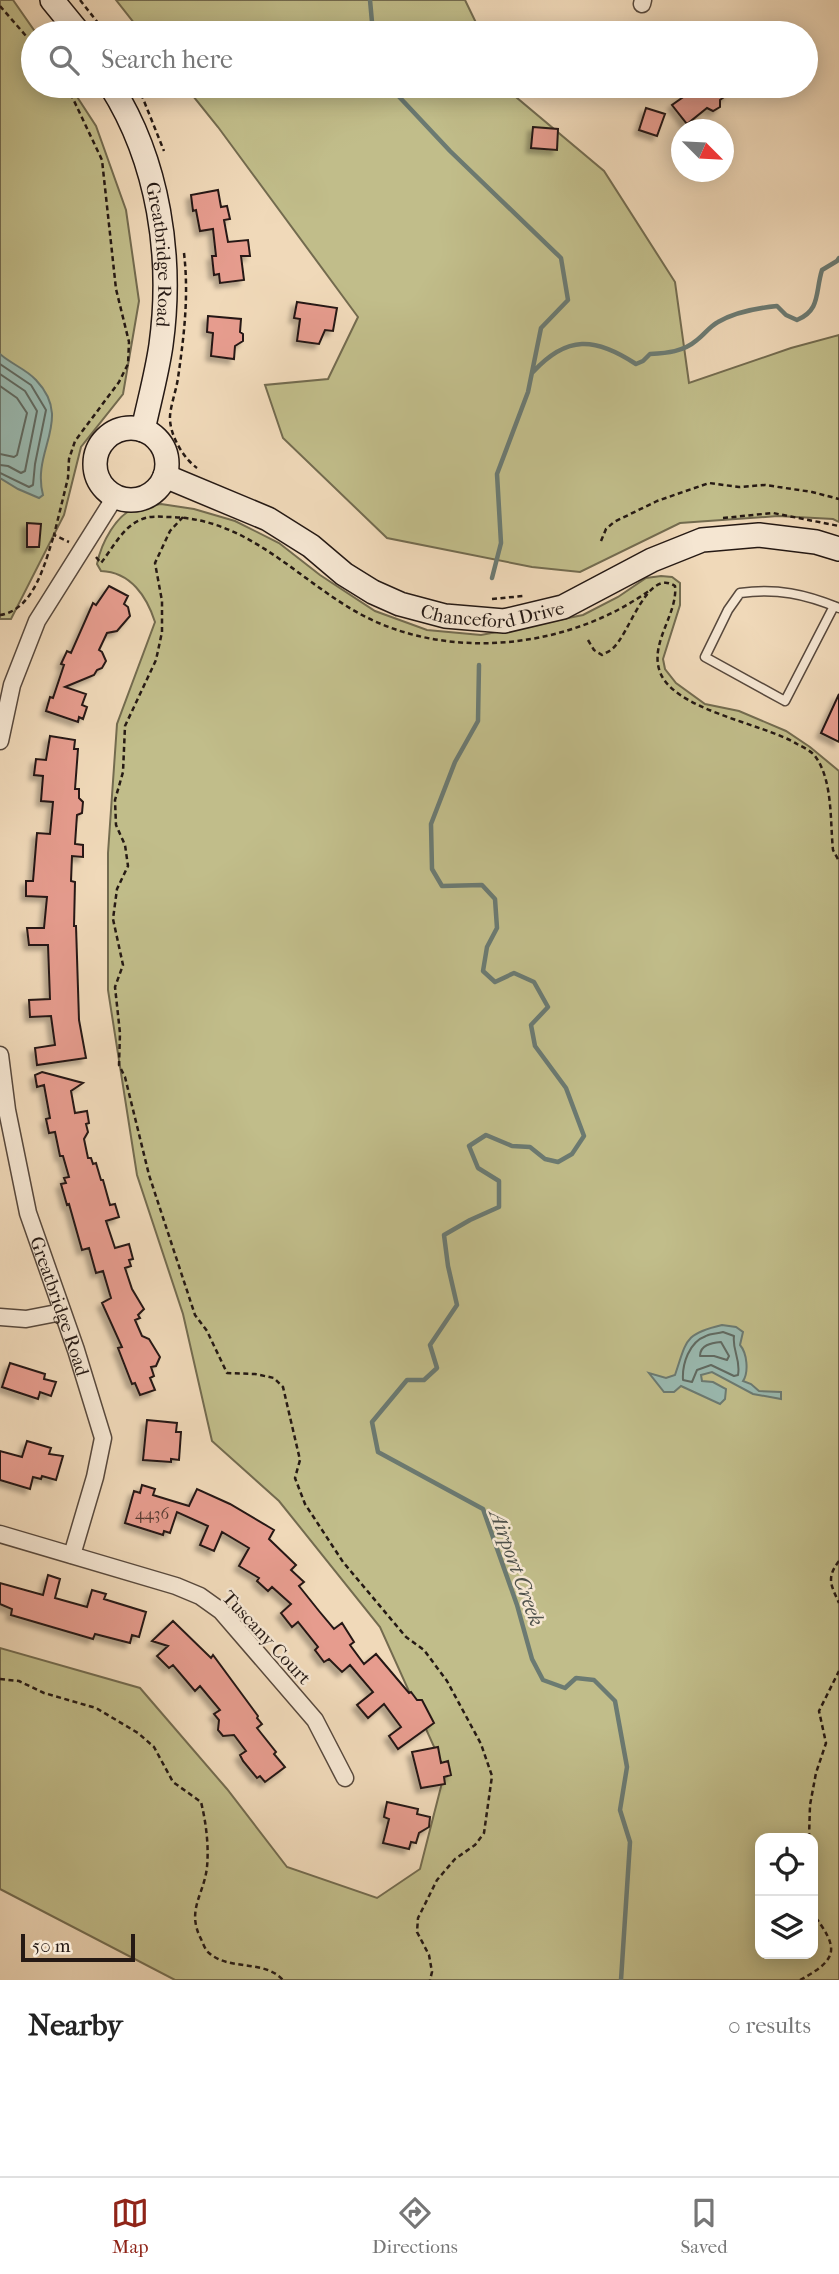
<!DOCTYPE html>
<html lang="en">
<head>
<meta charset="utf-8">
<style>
  :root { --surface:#fff; --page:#f2f2f2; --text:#222; --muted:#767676; --line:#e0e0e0; --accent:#8f2418 }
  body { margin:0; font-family:"IM FELL French Canon",serif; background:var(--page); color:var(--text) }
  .controls { position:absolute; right:21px; bottom:21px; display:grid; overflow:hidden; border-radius:14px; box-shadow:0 4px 18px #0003 }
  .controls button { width:63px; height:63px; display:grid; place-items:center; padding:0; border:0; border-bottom:2px solid var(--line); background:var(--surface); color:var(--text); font:35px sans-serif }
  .compass { position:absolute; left:671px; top:119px; width:63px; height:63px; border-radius:50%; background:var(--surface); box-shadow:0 4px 18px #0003; rotate:114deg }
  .scale { position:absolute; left:21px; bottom:18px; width:114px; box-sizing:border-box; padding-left:7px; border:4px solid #251914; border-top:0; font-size:19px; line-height:24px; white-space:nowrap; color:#251914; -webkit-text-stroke:5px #f5e6d2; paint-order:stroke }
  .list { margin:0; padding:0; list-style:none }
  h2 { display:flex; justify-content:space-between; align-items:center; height:91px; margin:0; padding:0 28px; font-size:30px }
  h2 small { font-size:23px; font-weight:400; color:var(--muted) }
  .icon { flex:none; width:38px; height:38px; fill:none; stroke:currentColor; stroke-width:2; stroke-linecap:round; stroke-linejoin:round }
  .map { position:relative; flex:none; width:839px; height:1980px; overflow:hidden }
  .search { position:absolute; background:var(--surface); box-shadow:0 4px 18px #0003; left:21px; right:21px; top:21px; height:77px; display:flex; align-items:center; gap:18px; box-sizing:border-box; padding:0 24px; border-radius:38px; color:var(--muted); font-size:26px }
  .sheet { height:196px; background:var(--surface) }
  nav { display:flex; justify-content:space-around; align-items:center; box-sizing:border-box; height:98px; border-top:2px solid var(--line); background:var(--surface); font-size:19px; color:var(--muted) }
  nav a { display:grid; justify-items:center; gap:4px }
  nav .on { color:var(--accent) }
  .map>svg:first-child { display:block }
  .green { fill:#c1bd8a; stroke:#736b4f; stroke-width:2; fill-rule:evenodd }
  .water { fill:#9abab1; stroke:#6b7a72; stroke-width:2 }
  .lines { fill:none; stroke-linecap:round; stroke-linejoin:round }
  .shore { stroke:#606a62; stroke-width:2 }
  .stream { stroke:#6b7a72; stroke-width:4.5 }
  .building { fill:#e69c8e; stroke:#251914; stroke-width:2; filter:url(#shadow) }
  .lane-casing { stroke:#58493d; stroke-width:11 }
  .street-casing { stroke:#58493d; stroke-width:19 }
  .secondary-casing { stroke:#251914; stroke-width:26 }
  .path { stroke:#251914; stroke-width:2.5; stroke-dasharray:5 3.5; stroke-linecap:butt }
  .lane { stroke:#f5e6d2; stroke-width:8 }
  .street { stroke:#f5e6d2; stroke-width:16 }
  .secondary { stroke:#f5e6d2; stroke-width:23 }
  .labels { text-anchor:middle; stroke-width:5; stroke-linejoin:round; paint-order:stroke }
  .number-label { font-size:16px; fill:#553a32 }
  .street-label { font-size:19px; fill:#251914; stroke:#f5e6d2 }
  .water-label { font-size:21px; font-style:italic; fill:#4e514b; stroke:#f5e6d2 }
</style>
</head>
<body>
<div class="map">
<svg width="839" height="1980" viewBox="0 0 839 1980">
  <defs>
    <filter id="shadow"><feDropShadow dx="-4.5" dy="4.5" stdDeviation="2" flood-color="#0004"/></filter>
  </defs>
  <rect width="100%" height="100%" fill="#f0d9b9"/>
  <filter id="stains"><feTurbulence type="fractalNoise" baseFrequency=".00286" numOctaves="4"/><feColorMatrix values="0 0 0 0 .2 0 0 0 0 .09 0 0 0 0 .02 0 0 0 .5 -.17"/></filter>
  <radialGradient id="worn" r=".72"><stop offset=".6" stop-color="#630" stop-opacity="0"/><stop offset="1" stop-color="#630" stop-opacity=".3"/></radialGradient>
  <path class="green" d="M0,0H13L36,33H33V86H70L96,126L126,210L139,301L123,394L81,447L64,515L11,619H0Z
    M116,0H465L481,33H142Z
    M185,86H506L510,92L604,171L675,282L689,383L791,348L839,335V522L833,519L778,516L680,523L580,572L532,567L387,538L283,438L265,385L328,379L358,317L218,127Z
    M161,504L194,509L235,521L279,543L320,575L375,611L427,630L481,635L523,627L583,615L618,597L646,578L661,576L672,577L680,583V605L663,659L665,669L676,683L705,704L739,711L786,731L810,747L839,771V1980H175L0,1889V1648L140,1688L227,1789L287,1867L377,1898L420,1869L445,1771L380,1627L279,1501L212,1441L183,1314L137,1175L108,990V853L117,724L155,622C147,597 131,572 101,571L97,564C101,544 116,513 138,507C145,505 154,505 161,504ZM760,1838H813V1954H760Z"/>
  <path class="water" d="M0,354C11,364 26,369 36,380C74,420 31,450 43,495L39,498L18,489L0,478Z
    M722,1325L736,1327L743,1332L740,1345C747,1353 749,1372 743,1381L751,1384L759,1391L781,1392V1399L753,1394L712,1372L701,1375L702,1381L713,1382L726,1389L725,1399L720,1404L681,1386L674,1392H664L649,1373L666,1378L675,1375C687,1340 684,1334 722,1325Z"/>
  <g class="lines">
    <path class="shore" d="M0,364L31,385L46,410L35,464L33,485L29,487L0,473
      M0,374L25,391L37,411L25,471L21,473L8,466L0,465
      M0,386L17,398L27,413L17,455L14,457L0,454
      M723,1332L734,1336C732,1351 741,1359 738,1375L734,1376L711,1365L697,1370L692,1382L683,1380C682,1364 689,1342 706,1336C711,1333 717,1334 723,1332Z
      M721,1342L729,1356L727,1360L714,1356H700C700,1345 711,1343 721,1342Z"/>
    <path class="stream" d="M370,0L373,33
      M389,86L450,151L561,258L568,300L541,328L528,392L497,474L501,543L492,578
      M533,372C567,335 595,337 636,364L643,361L650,354C667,353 683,352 697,340C705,334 709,327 718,322C735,312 757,308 777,306L786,315L797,320C821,310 815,292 822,270L837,261L839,258
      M479,665L478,721L455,762L431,824L432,869L442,886L482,885L495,899L497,928L487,947L483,971L495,982L514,973L534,982L548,1007L531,1025L535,1046L566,1088L584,1136L572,1154L558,1162L545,1159L530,1147L512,1146L486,1135L469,1146L478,1168L499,1181V1207L470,1220L444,1235L448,1266L457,1305L430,1345L437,1368L424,1380H407L372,1422L378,1452L483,1509L517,1605L532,1659L543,1680L565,1688L576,1678L594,1680L615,1701L627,1767L620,1810L630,1842L621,1980"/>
  </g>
  <path class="building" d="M699,86H722L728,94L720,100V107L713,111L707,108L687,124L672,105Z
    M646,108L665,114L657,136L639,130Z
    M533,127L558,129L557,150L531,148Z
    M218,190L221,207L227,206L230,219L224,220L228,242L248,240L250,256H241L244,280L220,283L219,274L214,275L212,256H216L213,229L200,231L196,210L193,211L191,195Z
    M297,302L337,308L333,331L325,330L319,344L297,341L300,319L294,318Z
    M208,316L241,319L240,332L243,334V341L235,346L234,359L211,356L213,333L207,332Z
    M27,523L41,524L39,547H27Z
    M109,586L128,596L124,604L128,607L130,616L117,631L107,633L99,650L102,652L106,661L102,668L97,670L94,675L65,687L86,694L82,705L87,707L83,719L79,717L78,722L46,711L50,697L53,698L64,665L61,664L67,651L71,653L93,603L96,605Z
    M839,694V742L821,733Z
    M50,736L75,740L74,749H78L75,789H79V798L83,802L82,813L77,815L75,844L83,845V857L72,856L71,881L75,882L74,926H76L79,1020L86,1058L37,1065L35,1048L55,1045L51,1016L30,1017L29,1000L50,999L48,945H29L27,928H44L47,897L26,896V881H33L37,833L50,834L53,802L41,801L43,776L34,775L36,759L46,760Z
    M42,1072L83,1083L71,1091L75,1113L87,1111L89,1123L86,1124L88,1132L84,1139L88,1158H91L93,1164L96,1163L101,1180H103L110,1205L115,1204L119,1217L106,1221L115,1248L129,1244L133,1259L129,1260L131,1266L125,1268L132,1289L144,1309L138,1315L140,1318L135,1320L142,1336L149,1339L160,1357L156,1366L151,1367L154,1376L150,1378L155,1390L140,1395L135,1383L132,1384L118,1348L122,1347L102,1303L111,1298L103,1271L96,1273L89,1248L82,1250L69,1204L67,1205L61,1184L66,1183L64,1178L69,1177L63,1156H60L55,1132L49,1133L46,1119L50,1118L44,1085L37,1087L35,1075Z
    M10,1363L45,1374L44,1379L56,1382L51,1396L40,1392L38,1399L2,1387Z
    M147,1420L177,1423L176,1432H181L179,1460L171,1459V1462L143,1460Z
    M27,1441L51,1448L49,1454L63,1456L56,1480L42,1476L41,1479L33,1477L30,1489L0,1480V1451L22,1457Z
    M142,1485L155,1489L153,1495L189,1506L197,1489L230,1504L274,1530L269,1539L296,1565L291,1570L304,1582L299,1586L319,1611L334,1629L342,1623L354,1642L350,1645L364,1664L376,1654L409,1693L411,1692L417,1700H422L434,1723L398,1749L389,1736L401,1727L384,1704L368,1718L357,1705L373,1692L350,1665L342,1672L329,1659L324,1662L315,1650L318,1647L298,1622L292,1627L281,1613L291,1604L272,1587L268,1591L257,1581L259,1578L239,1566L249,1548L222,1532L214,1551L200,1545L208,1526L177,1512L170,1533L164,1531L163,1535L125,1523L134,1491L140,1493Z
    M48,1575L60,1579L55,1598L87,1607L92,1590L106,1594L104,1599L146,1612L139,1637L132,1635L130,1643L95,1634L93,1639L11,1615L12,1609L0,1604V1583L43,1595Z
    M173,1621L211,1658L213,1655L258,1716L257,1718L262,1724L257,1728L276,1752L274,1754L285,1767L265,1782L260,1776L257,1778L243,1761L240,1755L246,1751L234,1735L223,1736L218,1730L219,1720L214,1714L220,1710L200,1686L195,1691L173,1665L169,1668L157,1656L168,1646L152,1641Z
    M438,1747L441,1763L448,1761L451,1775L444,1777L445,1784L421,1788L412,1752Z
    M387,1802L418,1809L417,1814L430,1817L429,1827L419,1833L416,1843L411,1842L409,1849L383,1843L389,1819L384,1817Z"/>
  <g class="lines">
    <g class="lane-casing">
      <path id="lane" d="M834,606L785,701L705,657L728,610L740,593C777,588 805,594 839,608"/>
    </g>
    <g class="street-casing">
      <g id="street">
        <path d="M642,4L643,0"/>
        <path d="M0,741L12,685L37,621L115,497"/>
        <path id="s1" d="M0,1055L7,1110L28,1213L76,1350L103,1438L95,1477L72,1555"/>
        <path d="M0,1317L26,1319L62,1312"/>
        <path d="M0,1534L176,1586L200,1596L221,1611L315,1720L345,1778"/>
      </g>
    </g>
    <g class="secondary-casing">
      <g id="secondary">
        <path d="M52,0L79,33"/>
        <path id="s2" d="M111,86C159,162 173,257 161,345C157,373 149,402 143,430"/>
        <circle cx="131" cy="464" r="36"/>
        <path id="s3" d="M165,476L268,519L311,546L344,574L373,592L400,604L445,616L504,621L563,607L652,560L702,540L759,535L816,542L839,549"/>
      </g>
    </g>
    <path class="path" d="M80,0L106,33
      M0,6L33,44
      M67,86L102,160L116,289L129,342L128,364L119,382L75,441L69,459L68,478L54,535L69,542
      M138,86L164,151
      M184,253C189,296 184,336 178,378C176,391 171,404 170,416C169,434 183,458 197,468
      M183,517L170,531L155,563L162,601V632L156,660L125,726L123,772L115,800L116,825L125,845L128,866L117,889L113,919L123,965L115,987L120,1033L119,1065L125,1077L149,1175L195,1315L207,1331L227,1373L255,1374L274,1378L283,1387L300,1460L295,1478L305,1504L343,1562L406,1637L424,1650L447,1681L481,1744L492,1776L484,1833L475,1845L455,1859L437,1880L418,1918L417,1932L429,1955L432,1972L430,1980
      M723,518L773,513L839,526
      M601,541L606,529L614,522L657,501L709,483L739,487L765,485L812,492L839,499
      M96,557L101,563C112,549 123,527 140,520C150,515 160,517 171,517C250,519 297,580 362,615C451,662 570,648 650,590
      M492,599L523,596
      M0,615C34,610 45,563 54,535
      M588,640L594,650L602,655C605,653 609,652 612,649C629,636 647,567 675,586C678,613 651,641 659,669C670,710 763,723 797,744C803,747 811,751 815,756C833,780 830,821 833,850L839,861
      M839,1561C826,1578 831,1585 839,1603
      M0,1679L19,1681L44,1693L96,1708L138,1733L154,1747L173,1782L201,1802C206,1822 209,1846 207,1867C204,1895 186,1910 201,1939C203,1943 205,1950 209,1953C229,1971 264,1959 283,1980
      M809,1838L810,1805L816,1773L826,1743L819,1711L839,1671
      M800,1980C839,1959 839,1948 813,1914"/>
    <use href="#lane" class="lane"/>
    <use href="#street" class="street"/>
    <use href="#secondary" class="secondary"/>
  </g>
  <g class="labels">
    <g class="number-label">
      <text x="152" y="1519">4436</text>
    </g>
    <g class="street-label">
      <text dy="7" stroke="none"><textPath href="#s2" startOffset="178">Greatbridge Road</textPath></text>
      <text dy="7" stroke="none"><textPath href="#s3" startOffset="364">Chanceford Drive</textPath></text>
      <text dy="7" stroke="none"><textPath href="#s1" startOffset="259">Greatbridge Road</textPath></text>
      <text transform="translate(267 1637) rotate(47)" y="7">Tuscany Court</text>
    </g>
    <g class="water-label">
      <text transform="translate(517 1568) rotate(70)" y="7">Airport Creek</text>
    </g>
  </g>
  <rect width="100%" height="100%" filter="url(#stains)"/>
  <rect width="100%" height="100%" fill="url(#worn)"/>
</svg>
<div class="controls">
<button><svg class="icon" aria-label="locate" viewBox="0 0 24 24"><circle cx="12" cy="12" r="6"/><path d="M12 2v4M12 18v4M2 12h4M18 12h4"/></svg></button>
<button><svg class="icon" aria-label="layers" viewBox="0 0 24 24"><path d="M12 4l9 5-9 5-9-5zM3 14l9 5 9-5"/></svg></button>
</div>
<svg class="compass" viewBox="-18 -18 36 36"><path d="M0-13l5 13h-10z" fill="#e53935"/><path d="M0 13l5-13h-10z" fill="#767676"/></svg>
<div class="scale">50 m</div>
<div class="search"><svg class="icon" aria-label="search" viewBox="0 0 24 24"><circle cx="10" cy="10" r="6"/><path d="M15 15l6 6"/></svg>Search here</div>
</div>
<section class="sheet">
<h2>Nearby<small>0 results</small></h2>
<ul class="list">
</ul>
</section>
<nav>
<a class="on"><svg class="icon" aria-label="map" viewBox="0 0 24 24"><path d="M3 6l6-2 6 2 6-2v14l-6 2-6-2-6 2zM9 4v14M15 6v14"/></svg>Map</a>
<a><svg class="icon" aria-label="directions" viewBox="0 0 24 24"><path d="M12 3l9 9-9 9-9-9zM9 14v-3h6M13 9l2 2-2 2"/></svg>Directions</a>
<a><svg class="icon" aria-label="saved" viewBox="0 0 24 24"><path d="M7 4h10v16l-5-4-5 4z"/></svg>Saved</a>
</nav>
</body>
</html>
